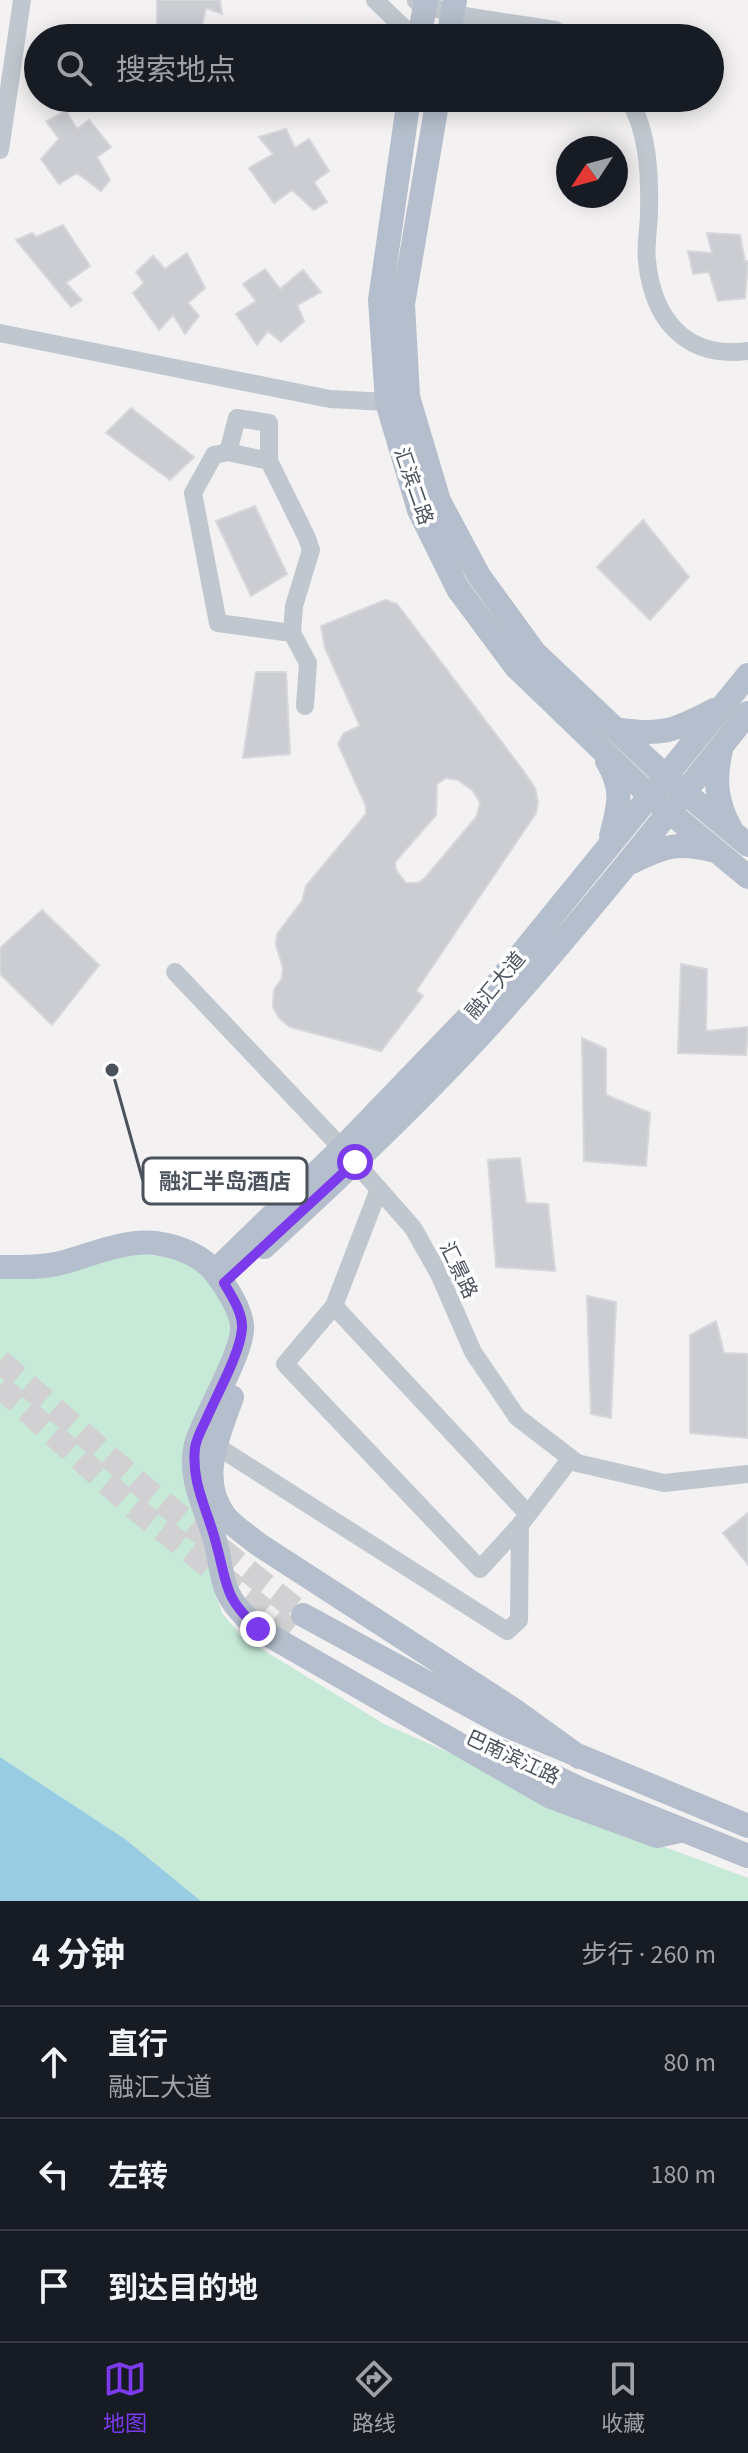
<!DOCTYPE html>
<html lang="zh">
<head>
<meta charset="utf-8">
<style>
  :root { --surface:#171b24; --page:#20242c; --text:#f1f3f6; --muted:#9ea1a6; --line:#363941; --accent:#7c3aed }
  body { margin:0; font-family:"Source Sans 3","Noto Sans SC",sans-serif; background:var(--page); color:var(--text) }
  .compass { position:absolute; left:556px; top:136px; width:72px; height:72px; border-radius:50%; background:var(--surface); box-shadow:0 4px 20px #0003; rotate:234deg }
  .stop { position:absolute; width:24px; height:24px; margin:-18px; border:6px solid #7c3aed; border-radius:50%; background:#fff }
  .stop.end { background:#7c3aed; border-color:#fff; box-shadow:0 2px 8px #0008 }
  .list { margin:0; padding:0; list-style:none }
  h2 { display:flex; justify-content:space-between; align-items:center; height:104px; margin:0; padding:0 32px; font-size:34px }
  h2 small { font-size:26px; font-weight:400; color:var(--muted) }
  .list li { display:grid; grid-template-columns:52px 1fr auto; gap:24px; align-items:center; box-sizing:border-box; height:112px; padding:0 32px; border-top:2px solid var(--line) }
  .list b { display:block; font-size:30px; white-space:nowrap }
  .list p { margin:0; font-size:26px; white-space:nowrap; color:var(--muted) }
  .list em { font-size:26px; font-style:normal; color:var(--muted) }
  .icon { flex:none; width:44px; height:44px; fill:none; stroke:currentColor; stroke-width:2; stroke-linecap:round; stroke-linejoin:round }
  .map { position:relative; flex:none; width:748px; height:1901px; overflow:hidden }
  .search { position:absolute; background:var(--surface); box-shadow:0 4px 20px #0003; left:24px; right:24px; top:24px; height:88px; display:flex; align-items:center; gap:20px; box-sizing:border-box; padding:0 28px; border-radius:44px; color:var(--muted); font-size:30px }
  .sheet { height:440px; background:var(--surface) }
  nav { display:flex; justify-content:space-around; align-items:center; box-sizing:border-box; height:112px; border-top:2px solid var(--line); background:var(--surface); font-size:22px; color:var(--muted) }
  nav a { display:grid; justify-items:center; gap:4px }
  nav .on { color:var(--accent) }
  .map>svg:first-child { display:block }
  .green { fill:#c6ead7 }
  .water { fill:#98cce2 }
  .building { fill:#cbcdd3; stroke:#d6d7db; stroke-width:2; fill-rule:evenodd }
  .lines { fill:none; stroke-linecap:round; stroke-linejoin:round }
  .major-tunnel { stroke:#d1d1d3; stroke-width:24; stroke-dasharray:24 12; stroke-linecap:butt }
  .minor { stroke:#c1c7ce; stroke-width:18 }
  .major { stroke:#b4becc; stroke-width:24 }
  .route { stroke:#7c3aed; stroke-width:10 }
  .labels { text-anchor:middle; stroke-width:7; stroke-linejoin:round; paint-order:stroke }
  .street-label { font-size:20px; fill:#4b525c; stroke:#fff }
  .leader { fill:none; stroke:#4b525c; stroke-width:3 }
  .callout-dot { fill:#4b525c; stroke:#fff; stroke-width:3 }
  .callout { fill:#fff; stroke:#4b525c; stroke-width:3 }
  .callout-label { font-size:22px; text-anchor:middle; font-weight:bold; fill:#4b525c }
</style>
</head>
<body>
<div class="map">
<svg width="748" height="1901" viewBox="0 0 748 1901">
  <rect width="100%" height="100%" fill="#f3f1f1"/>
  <path class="green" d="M124,1252L194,1260L234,1315L215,1554V1592L222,1613L242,1637L384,1724L654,1843L748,1878V1901H201L125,1839L0,1757V1274Z"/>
  <path class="water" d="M0,1757L125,1839L201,1901H0Z"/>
  <path class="building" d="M157,0H220L222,14L206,8L199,38H192L157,24Z
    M308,25L320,38H288Z
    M66,111L77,129L89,120L111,147L97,157L110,180L101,191L77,173L59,184L41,159L59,139L46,121Z
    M286,129L295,148L309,139L329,171L314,182L327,202L314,210L292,190L274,203L249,168L273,154L259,137Z
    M63,225L90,266L66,283L82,300L71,307L16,240L32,233L36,237Z
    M707,233L740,235L745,262L748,261L745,298L718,301L709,272L693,274L688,251L712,253Z
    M187,253L205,288L188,303L199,316L185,334L173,315L159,330L133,293L144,283L136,272L153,256L165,269Z
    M265,269L280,289L303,270L321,292L297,305L304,321L281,342L268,331L257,345L236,314L256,301L243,284Z
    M131,408L194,457L170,480L106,433Z
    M255,506L287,574L251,596L216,521Z
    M643,520L689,577L650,620L597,567Z
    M385,600L397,604L522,769L535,788L538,802L536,813L416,991L423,996L381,1051L290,1027L279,1018L273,1007L274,990L282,978L283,968L276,945L277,934L302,901L306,886L366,814V806L338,744L344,733L360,726L325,648L321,626ZM446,778L458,780L472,790L480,802L477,816L425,878L418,883H406L396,870L395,862L436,815L437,784Z
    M256,672H286L290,754L243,758Z
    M42,910L99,965L52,1025L0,974V948Z
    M681,964L707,969L706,1031L748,1027L746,1055L678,1053Z
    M582,1038L606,1049V1095L650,1113L646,1166L584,1161Z
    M520,1158L526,1203L548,1204L555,1271L496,1267L488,1160Z
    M587,1296L616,1302L611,1418L591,1414Z
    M716,1321L724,1353L748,1354V1438L690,1433V1335Z
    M748,1513V1565L723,1533Z"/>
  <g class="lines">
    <path class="major-tunnel" d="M0,1361L141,1485L303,1615
      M0,1386L131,1505L291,1631"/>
    <path class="minor" d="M375,0L407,31L408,38
      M416,1L452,14L555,30L568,38
      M628,98C648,130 650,174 649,212C649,228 645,245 647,261C653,320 686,359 748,351
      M0,150L22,0
      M0,333L330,399L387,402
      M228,452L237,418L269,423V461L307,538L311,550L294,606L292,633L308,663L305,706
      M269,461L228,452L214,455L193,493L218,623L292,633
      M175,972L355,1162L413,1228L439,1274L473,1352L517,1417L577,1463L664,1483L748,1474
      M334,1306L379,1189
      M215,1445L507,1631L519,1620L520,1525L571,1458
      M520,1525L480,1569L285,1364L334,1306L528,1514"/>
    <path class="major" d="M419,38L426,0
      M448,38L455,0
      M409,98L380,300L387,402L419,510L458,589L516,667L649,795L748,877
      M438,98L403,304L408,397L439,501L479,576L535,653L665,776L748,845
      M615,729C660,736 673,732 714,710
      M721,750C714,780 716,802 731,829
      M607,761C624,790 619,805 611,836
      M632,862C665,846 679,841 715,851
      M264,1247C344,1173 424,1098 497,1017C584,919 666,816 748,713
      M0,1267C20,1267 41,1268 61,1263C91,1255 123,1240 155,1243C179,1246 204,1256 218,1276C228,1290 240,1308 242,1325C245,1350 204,1416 196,1444C187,1479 208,1512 216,1544C220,1559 221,1577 227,1591C234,1607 246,1617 258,1629L551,1797L657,1836L684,1830
      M215,1271L342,1148L479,1006L748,675
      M232,1397C219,1434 197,1480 225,1516C233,1526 247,1535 258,1544L514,1710L579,1757
      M303,1615L505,1725L748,1826
      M494,1748L583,1790L748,1856"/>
  </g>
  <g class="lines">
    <path class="route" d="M258,1629C223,1596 228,1586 216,1543C208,1511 191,1483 195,1448C196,1439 202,1428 206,1420C216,1396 241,1352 242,1328C243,1313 231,1295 224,1283L355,1162"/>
  </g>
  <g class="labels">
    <g class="street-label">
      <text transform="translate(414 486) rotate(71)" y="7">汇滨二路</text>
      <text transform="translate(495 985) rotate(-50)" y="7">融汇大道</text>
      <text transform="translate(459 1270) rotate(64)" y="7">汇景路</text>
      <text transform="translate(513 1757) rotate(25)" y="7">巴南滨江路</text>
    </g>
  </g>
  <path class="leader" d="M112 1070L143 1181"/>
  <circle class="callout-dot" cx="112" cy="1070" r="8"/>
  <rect class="callout" x="143" y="1158" width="164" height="46" rx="8"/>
  <g class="callout-label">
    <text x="225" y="1189">融汇半岛酒店</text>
  </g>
</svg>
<svg class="compass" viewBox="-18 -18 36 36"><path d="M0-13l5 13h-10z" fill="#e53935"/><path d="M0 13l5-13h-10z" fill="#9ea1a6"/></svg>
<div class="stop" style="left:355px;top:1162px"></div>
<div class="stop end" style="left:258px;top:1629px"></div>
<div class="search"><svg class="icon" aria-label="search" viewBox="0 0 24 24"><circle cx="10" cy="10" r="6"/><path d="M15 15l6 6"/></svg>搜索地点</div>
</div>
<section class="sheet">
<h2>4 分钟<small>步行 · 260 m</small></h2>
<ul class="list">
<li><svg class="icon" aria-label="ahead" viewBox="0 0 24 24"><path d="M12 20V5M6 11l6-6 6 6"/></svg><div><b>直行</b><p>融汇大道</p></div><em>80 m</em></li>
<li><svg class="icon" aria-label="left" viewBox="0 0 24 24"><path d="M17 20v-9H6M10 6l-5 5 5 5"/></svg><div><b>左转</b></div><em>180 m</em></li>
<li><svg class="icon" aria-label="arrive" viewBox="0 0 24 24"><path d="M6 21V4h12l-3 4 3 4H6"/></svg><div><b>到达目的地</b></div></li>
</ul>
</section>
<nav>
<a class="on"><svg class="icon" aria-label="map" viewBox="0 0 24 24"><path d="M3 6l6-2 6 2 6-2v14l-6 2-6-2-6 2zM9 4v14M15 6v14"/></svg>地图</a>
<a><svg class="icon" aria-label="directions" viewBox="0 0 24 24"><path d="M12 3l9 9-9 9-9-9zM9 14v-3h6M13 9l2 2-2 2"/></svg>路线</a>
<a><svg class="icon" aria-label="saved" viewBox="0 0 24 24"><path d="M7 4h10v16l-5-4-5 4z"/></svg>收藏</a>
</nav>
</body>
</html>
